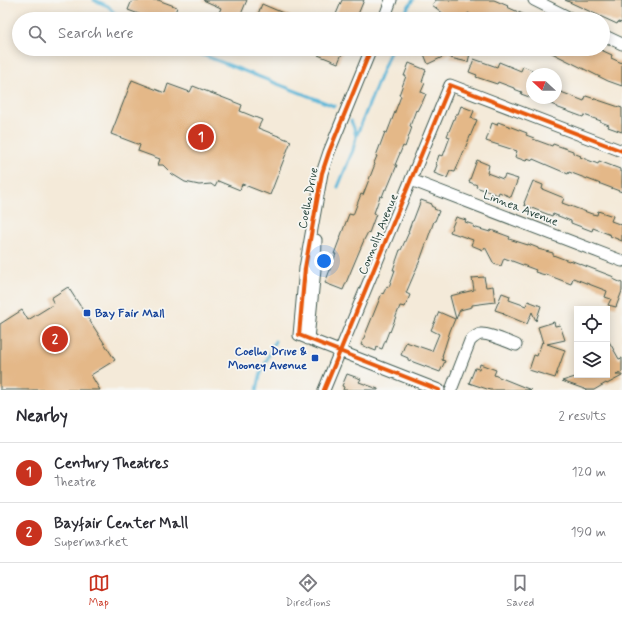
<!DOCTYPE html>
<html lang="en">
<head>
<meta charset="utf-8">
<style>
  :root { --surface:#fff; --page:#f2f2f3; --text:#2b2b33; --muted:#7c7c81; --line:#e1e1e2; --accent:#c8321e }
  body { margin:0; font-family:Mynerve,sans-serif; background:var(--page); color:var(--text) }
  .controls { position:absolute; right:12px; bottom:12px; display:grid; overflow:hidden; border-radius:0px; box-shadow:0 2px 10px #0003 }
  .controls button { width:36px; height:36px; display:grid; place-items:center; padding:0; border:0; border-bottom:1px solid var(--line); background:var(--surface); color:var(--text); font:20px sans-serif }
  .compass { position:absolute; left:526px; top:68px; width:36px; height:36px; border-radius:50%; background:var(--surface); box-shadow:0 2px 10px #0003; rotate:291deg }
  .you { position:absolute; left:324px; top:261px; width:14px; height:14px; margin:-10px; border:3px solid #fff; border-radius:50%; background:#1a73e8; box-shadow:0 0 0 6px #1a73e833 }
  .badge { display:grid; place-items:center; width:26px; height:26px; border-radius:50%; background:var(--accent); color:#fff; font-size:13px; font-weight:700 }
  .pin { position:absolute; translate:-50% -50%; border:2px solid #fff; box-shadow:0 1px 4px #0006 }
  .list { margin:0; padding:0; list-style:none }
  h2 { display:flex; justify-content:space-between; align-items:center; height:52px; margin:0; padding:0 16px; font-size:17px }
  h2 small { font-size:13px; font-weight:400; color:var(--muted) }
  .list li { display:grid; grid-template-columns:26px 1fr auto; gap:12px; align-items:center; box-sizing:border-box; height:60px; padding:0 16px; border-top:1px solid var(--line) }
  .list b { display:block; font-size:15px; white-space:nowrap }
  .list p { margin:0; font-size:13px; white-space:nowrap; color:var(--muted) }
  .list em { font-size:13px; font-style:normal; color:var(--muted) }
  .icon { flex:none; width:22px; height:22px; fill:none; stroke:currentColor; stroke-width:2; stroke-linecap:round; stroke-linejoin:round }
  .map { position:relative; flex:none; width:622px; height:390px; overflow:hidden }
  .search { position:absolute; background:var(--surface); box-shadow:0 2px 10px #0003; left:12px; right:12px; top:12px; height:44px; display:flex; align-items:center; gap:10px; box-sizing:border-box; padding:0 14px; border-radius:22px; color:var(--muted); font-size:15px }
  .sheet { height:172px; background:var(--surface) }
  nav { display:flex; justify-content:space-around; align-items:center; box-sizing:border-box; height:56px; border-top:1px solid var(--line); background:var(--surface); font-size:11px; color:var(--muted) }
  nav a { display:grid; justify-items:center; gap:2px }
  nav .on { color:var(--accent) }
  .map>svg:first-child { display:block }
  .lines { fill:none; stroke-linecap:round; stroke-linejoin:round }
  .stream { stroke:#5ab6d8; stroke-width:3 }
  .building { fill:#e4b888 }
  .minor-casing { stroke:#3f574d; stroke-width:13 }
  .minor { stroke:#fff; stroke-width:11 }
  .cycleway-casing { stroke:#f6f6f2; stroke-width:6 }
  .cycleway { stroke:#e8590c; stroke-width:4 }
  .transit-dot { fill:#1a4fb4; stroke:#f6f6f2; stroke-width:1.5 }
  .labels { text-anchor:middle; stroke-width:3.5; stroke-linejoin:round; paint-order:stroke }
  .street-label { font-size:12px; fill:#1f3d34; stroke:#f6f6f2 }
  .transit-label { font-size:12px; font-weight:bold; fill:#164399; stroke:#f6f6f2; text-anchor:start }
</style>
</head>
<body>
<div class="map">
<svg width="622" height="390" viewBox="0 0 622 390">
  <rect width="100%" height="100%" fill="#f6f6f2"/>
  <filter id="ink" filterUnits="userSpaceOnUse"><feTurbulence type="fractalNoise" baseFrequency=".025" numOctaves="2"/><feDisplacementMap in="SourceGraphic" scale="8" xChannelSelector="R" yChannelSelector="G"/><feConvolveMatrix kernelMatrix="1 2 1 2 8 2 1 2 1" color-interpolation-filters="sRGB"/></filter>
  <filter id="wash" filterUnits="userSpaceOnUse"><feTurbulence type="fractalNoise" baseFrequency=".012" numOctaves="4" result="noise"/><feDisplacementMap in="SourceGraphic" scale="16" xChannelSelector="R" yChannelSelector="G"/><feGaussianBlur stdDeviation="0.9" result="paint"/><feColorMatrix in="noise" values="0 0 0 0 0 0 0 0 0 0 0 0 0 0 0 0 0 1.4 0 .05"/><feComposite in="paint" operator="in"/></filter>
  <g filter="url(#wash)">
    <rect width="100%" height="100%" fill="#f4ead9"/>
    <g class="lines">
      <path class="stream" d="M94,0L108,6L120,19
        M402,19L408,7L413,0
        M188,49L334,106
        M351,121L354,128L356,137
        M338,187L353,150L356,137L391,49
        M257,390L260,376L275,341"/>
    </g>
    <g id="blocks">
      <path class="building" d="M132,0H158L177,7L173,19H152L128,10Z
        M203,0H247L239,19H227L218,15L221,8Z
        M342,0H364L356,19H334Z
        M436,0H494L508,6L507,7L534,19H479L468,13L465,19H456L444,14L432,5Z
        M565,0H622V23L618,22L617,24Z
        M262,4L297,19H256Z
        M321,49H344L338,63L318,55Z
        M422,49H471L468,62L450,58L451,53L428,64Z
        M544,49H599L612,55L611,58L622,63V86L608,81Z
        M474,59L497,67L499,62L521,71L523,66L532,70V98L521,94L522,92L514,89V88L498,82L497,84L476,77L477,75L469,72Z
        M409,63L426,70L422,82L425,83L421,92L426,94L422,103H421L417,111L416,110L410,126L412,127L405,147L403,146L395,165H397L387,189H385L382,197L380,196L374,213L376,214L369,233L368,232L364,240L343,290L325,283L336,254H334L349,214L353,215L361,194L363,195L375,164L374,163L377,156H376L385,132L387,133L401,96L399,95L406,76H404Z
        M132,80L165,93L168,84L190,92L193,86L242,105L240,111L262,120L258,128L291,141L270,195L242,184L240,190L218,181L215,187L211,184L199,185L185,182L172,174L163,165H158L160,159L138,151L140,145L111,134Z
        M556,90L584,101L586,96L622,108V132L608,127L609,125L601,122V121L584,115L583,117L556,107V106L538,99V98H556Z
        M461,106L474,111L471,118L477,120L455,172L450,171L447,178L434,173L437,165L436,164L439,155L443,156L450,137L447,136L456,114H458Z
        M498,122L527,133L526,135L534,138L533,139L552,146L553,144L573,151V153L581,156L580,157L598,164L599,161L620,169V171H622V192L569,172L568,174L533,159V160L527,158L526,161L515,157L517,151L486,141L492,123L497,125Z
        M477,160L489,165L487,173L503,179L505,175L518,179L511,197L499,192L498,195L476,187L477,185L469,182Z
        M533,181L543,185L542,189L564,198L562,203L592,214L597,215L598,211L613,216L611,221L622,225V241L610,236L611,235L593,228L592,231L571,223V221L553,214L552,216L524,205L525,204L524,203Z
        M421,200L432,204L431,206L435,208L434,209L439,211L435,221H434L421,258L406,293L410,295L405,307L400,306L390,332L389,331L382,349L377,347L376,351L361,345L382,293L383,294L387,286L389,287L395,270H393L400,250H401L409,232H408L412,221H413Z
        M456,217L466,220L465,222L474,225L473,227L490,232L491,230L510,237L509,239L528,245V244L538,248V249L553,253V255L569,261L570,260L614,277L613,279L622,283V291L616,307L608,305L611,299L605,297L607,291L573,278L571,284L545,274V275L535,272L536,270L504,258L501,266L494,264L485,247L483,250L471,245L473,240L450,232Z
        M484,277L486,287L493,286L495,302L472,305V307L460,310L456,319L450,296L474,290L472,278Z
        M68,287L115,360L91,375L100,390H0V324L22,310L28,320L54,304L51,298Z
        M502,293L510,296L509,300L526,306L528,301L541,306L536,321L532,312L527,324L503,314L504,313L495,310Z
        M439,312L455,319L450,331L442,356H443L442,360L445,361L440,372L408,360V358L401,355L406,342L432,351L439,334L431,330Z
        M554,322L555,326L560,325L565,340L547,344L565,350L555,378L529,370L534,355L537,356L542,342L543,343L538,327Z
        M607,338L619,359L622,358V372L616,375H622V376L607,384L606,383L594,390H587L562,381L582,375H607Z
        M480,364L496,370L494,375L531,390H490L469,383L475,368L479,369Z
        M347,374L361,379L359,382L378,389V390H343L344,387L342,386Z"/>
    </g>
  </g>
  <g filter="url(#ink)">
    <use href="#blocks" fill-opacity="0" stroke="#3f574d" stroke-width="1"/>
    <g class="lines">
      <g class="minor-casing">
        <path id="minor" d="M534,0L572,19
          M384,19L391,0
          M603,35L622,44
          M371,49L329,152L322,173L305,268L299,335L319,343L439,390
          M411,180L622,261
          M308,339L315,269L316,240
          M324,390L450,85L622,151
          M451,390L470,341C473,338 476,335 481,334C489,333 508,342 516,345"/>
      </g>
      <use href="#minor" class="minor"/>
      <g class="cycleway-casing">
        <path id="cycleway" d="M371,49L329,152L322,173L305,268L299,335L319,343L439,390
          M324,390L450,85L622,151"/>
      </g>
      <use href="#cycleway" class="cycleway"/>
    </g>
  </g>
  <g class="transit-dot">
    <rect x="83" y="309" width="8" height="8" rx="2"/>
    <rect x="311" y="354" width="8" height="8" rx="2"/>
  </g>
  <g class="labels">
    <g class="street-label">
      <text transform="translate(308 198) rotate(-79)" y="4">Coelho Drive</text>
      <text transform="translate(521 208) rotate(21)" y="4">Linnea Avenue</text>
      <text transform="translate(378 234) rotate(-68)" y="4">Connolly Avenue</text>
    </g>
    <g class="transit-label">
      <text x="95" y="317">Bay Fair Mall</text>
      <text x="307" y="355" text-anchor="end">Coelho Drive &amp;<tspan x="307" dy="14">Mooney Avenue</tspan></text>
    </g>
  </g>
</svg>
<div class="controls">
<button><svg class="icon" aria-label="locate" viewBox="0 0 24 24"><circle cx="12" cy="12" r="6"/><path d="M12 2v4M12 18v4M2 12h4M18 12h4"/></svg></button>
<button><svg class="icon" aria-label="layers" viewBox="0 0 24 24"><path d="M12 4l9 5-9 5-9-5zM3 14l9 5 9-5"/></svg></button>
</div>
<svg class="compass" viewBox="-18 -18 36 36"><path d="M0-13l5 13h-10z" fill="#e53935"/><path d="M0 13l5-13h-10z" fill="#7c7c81"/></svg>
<div class="you"></div>
<div class="pin badge" style="left:201px;top:137px">1</div>
<div class="pin badge" style="left:55px;top:339px">2</div>
<div class="search"><svg class="icon" aria-label="search" viewBox="0 0 24 24"><circle cx="10" cy="10" r="6"/><path d="M15 15l6 6"/></svg>Search here</div>
</div>
<section class="sheet">
<h2>Nearby<small>2 results</small></h2>
<ul class="list">
<li><span class="badge">1</span><div><b>Century Theatres</b><p>Theatre</p></div><em>120 m</em></li>
<li><span class="badge">2</span><div><b>Bayfair Center Mall</b><p>Supermarket</p></div><em>190 m</em></li>
</ul>
</section>
<nav>
<a class="on"><svg class="icon" aria-label="map" viewBox="0 0 24 24"><path d="M3 6l6-2 6 2 6-2v14l-6 2-6-2-6 2zM9 4v14M15 6v14"/></svg>Map</a>
<a><svg class="icon" aria-label="directions" viewBox="0 0 24 24"><path d="M12 3l9 9-9 9-9-9zM9 14v-3h6M13 9l2 2-2 2"/></svg>Directions</a>
<a><svg class="icon" aria-label="saved" viewBox="0 0 24 24"><path d="M7 4h10v16l-5-4-5 4z"/></svg>Saved</a>
</nav>
</body>
</html>
